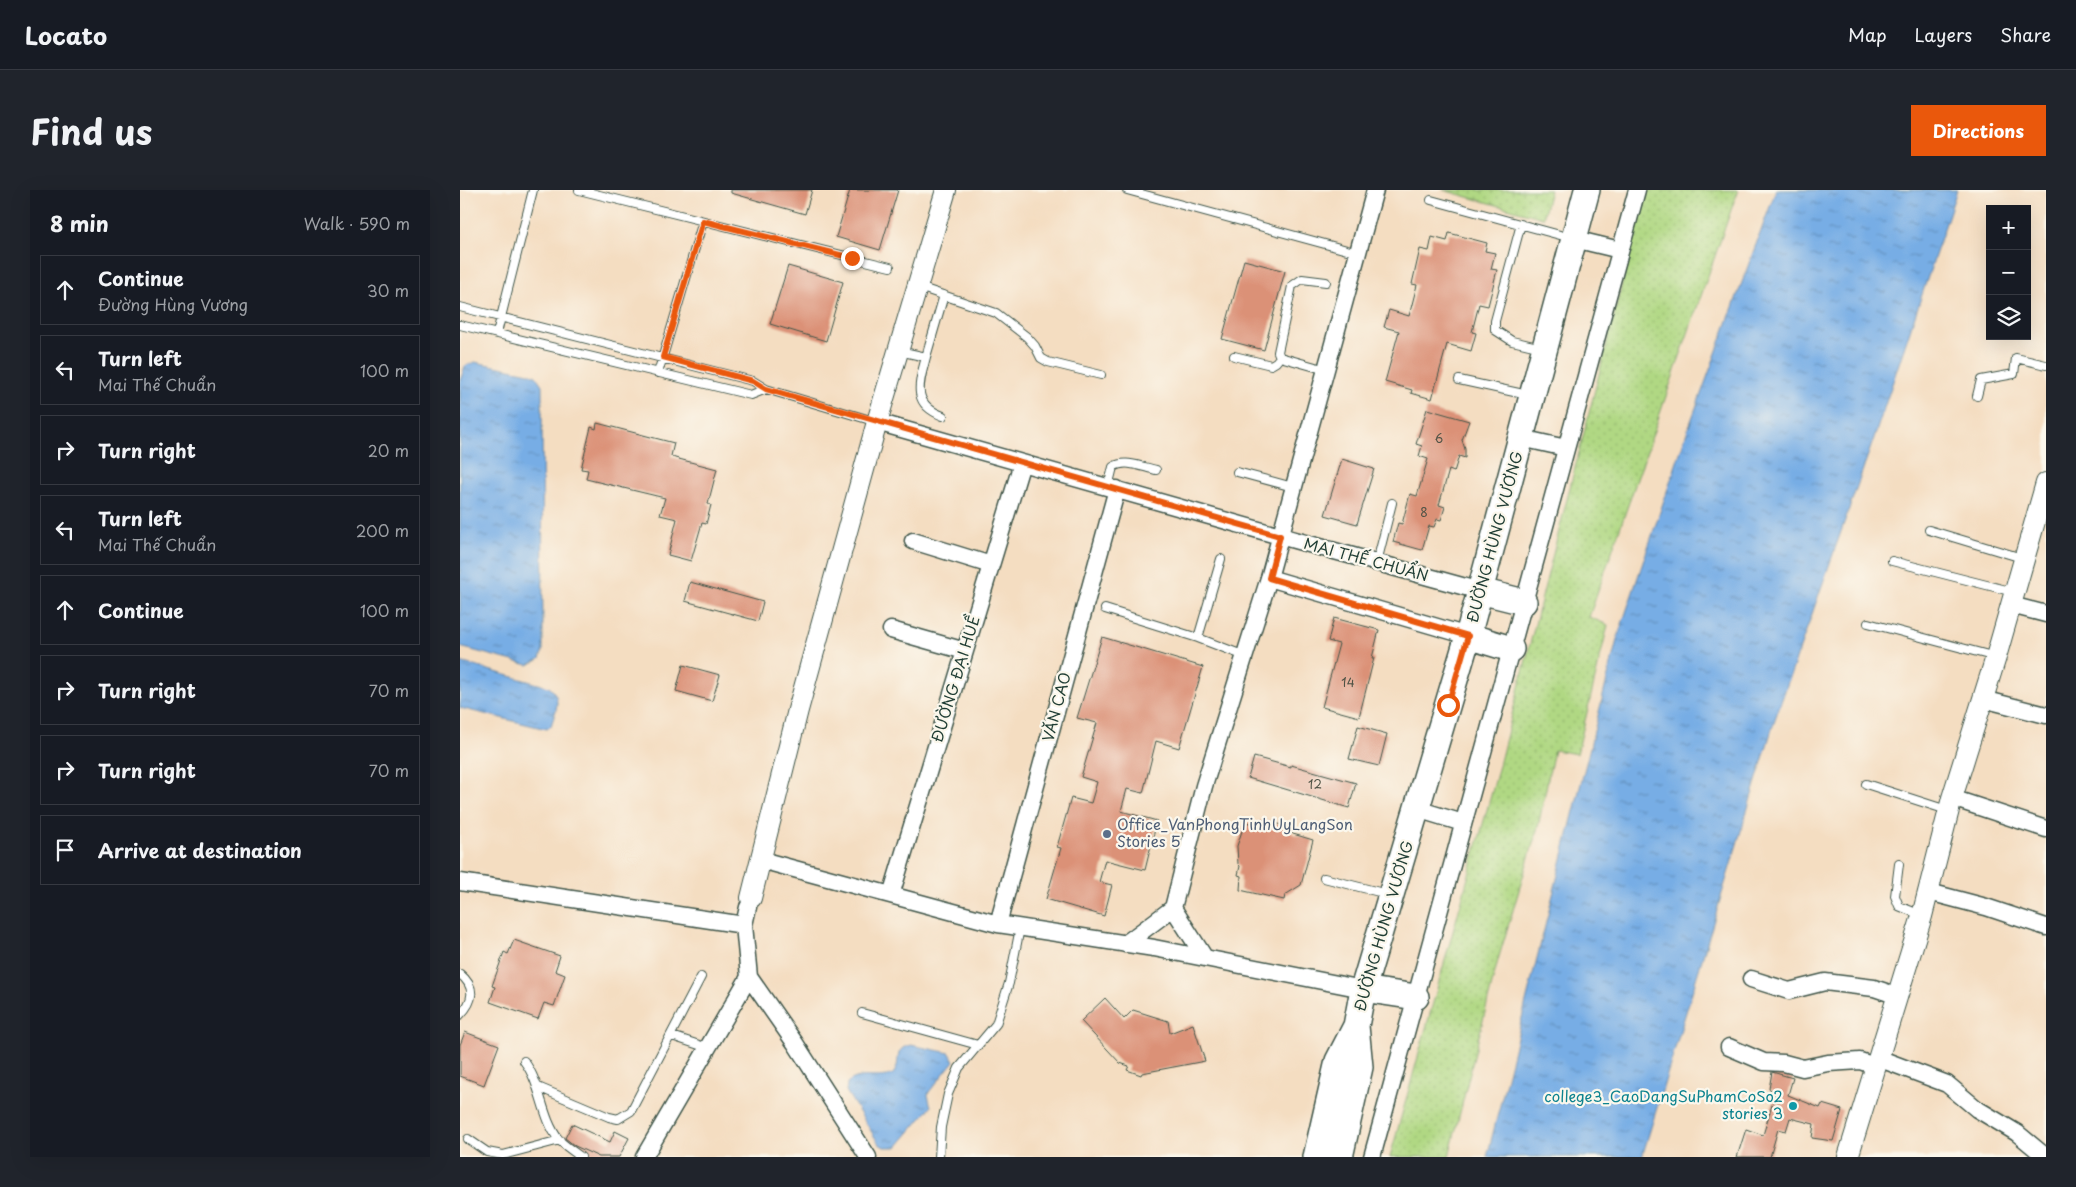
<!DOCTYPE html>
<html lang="en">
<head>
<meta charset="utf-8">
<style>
  :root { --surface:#171b24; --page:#20242c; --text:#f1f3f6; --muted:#9ea1a6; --line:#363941; --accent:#ea580c }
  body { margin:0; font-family:"Playpen Sans",sans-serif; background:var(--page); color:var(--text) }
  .controls { position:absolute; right:15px; top:15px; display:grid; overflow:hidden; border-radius:0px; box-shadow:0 5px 20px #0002 }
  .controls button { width:45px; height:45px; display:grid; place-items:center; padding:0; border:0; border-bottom:1px solid var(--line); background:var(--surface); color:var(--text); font:25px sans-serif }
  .stop { position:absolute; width:15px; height:15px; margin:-11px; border:4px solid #ea580c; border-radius:50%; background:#fff }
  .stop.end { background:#ea580c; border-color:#fff; box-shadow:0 1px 5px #0008 }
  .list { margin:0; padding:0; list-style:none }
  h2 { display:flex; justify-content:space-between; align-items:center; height:65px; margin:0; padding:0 20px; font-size:21px }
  h2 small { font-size:16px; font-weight:400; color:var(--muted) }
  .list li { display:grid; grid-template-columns:32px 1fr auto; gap:15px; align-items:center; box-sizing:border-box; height:70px; margin:0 10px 10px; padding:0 10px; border:1px solid var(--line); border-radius:0px }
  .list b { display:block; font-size:19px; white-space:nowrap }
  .list p { margin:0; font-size:16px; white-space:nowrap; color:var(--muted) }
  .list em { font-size:16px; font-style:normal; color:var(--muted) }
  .icon { flex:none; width:28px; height:28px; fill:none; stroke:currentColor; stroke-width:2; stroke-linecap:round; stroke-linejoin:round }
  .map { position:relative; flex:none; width:1586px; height:967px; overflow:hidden; border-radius:0px }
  header { display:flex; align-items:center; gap:30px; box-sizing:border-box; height:70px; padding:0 25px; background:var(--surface); border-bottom:1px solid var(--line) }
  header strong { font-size:24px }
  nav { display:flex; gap:28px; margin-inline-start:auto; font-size:18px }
  .intro { display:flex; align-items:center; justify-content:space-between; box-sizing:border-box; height:120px; padding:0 30px }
  h1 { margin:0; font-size:35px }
  .button { padding:12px 22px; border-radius:0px; background:var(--accent); color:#fff; font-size:18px; font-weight:700 }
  main { display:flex; gap:30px; padding:0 30px }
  aside { flex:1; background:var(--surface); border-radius:0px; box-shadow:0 5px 20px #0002 }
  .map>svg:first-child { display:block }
  .park { fill:url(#park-dots); stroke:#688a5c }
  .water { fill:url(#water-ripples); stroke:#4b758c }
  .building { fill:#db9177 }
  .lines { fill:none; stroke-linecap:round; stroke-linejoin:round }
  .service-casing { stroke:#3f5549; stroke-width:10 }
  .minor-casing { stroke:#3f5549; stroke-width:19 }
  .tertiary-casing { stroke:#3f5549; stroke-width:22 }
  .primary-casing { stroke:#3f5549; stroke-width:28 }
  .service { stroke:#fff; stroke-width:8 }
  .minor { stroke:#fff; stroke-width:16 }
  .tertiary { stroke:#fff; stroke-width:20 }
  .primary { stroke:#fff; stroke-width:25 }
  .route { stroke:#ea580c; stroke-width:6 }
  .service-dot { fill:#5c6f8a; stroke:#fbf7ec; stroke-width:2 }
  .culture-dot { fill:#0f9aa8; stroke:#fbf7ec; stroke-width:2 }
  .labels { text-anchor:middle; stroke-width:4.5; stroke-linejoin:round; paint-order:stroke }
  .number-label { font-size:12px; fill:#4e5245 }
  .street-label { font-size:15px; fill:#1f3d34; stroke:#fbf7ec }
  .service-label { font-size:15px; fill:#4e5e75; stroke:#fbf7ec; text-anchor:start }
  .culture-label { font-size:15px; fill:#0d838f; stroke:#fbf7ec; text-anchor:end }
</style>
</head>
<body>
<header>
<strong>Locato</strong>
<nav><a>Map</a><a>Layers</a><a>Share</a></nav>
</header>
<div class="intro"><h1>Find us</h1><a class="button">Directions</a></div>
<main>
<aside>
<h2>8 min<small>Walk · 590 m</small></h2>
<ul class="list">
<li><svg class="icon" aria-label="ahead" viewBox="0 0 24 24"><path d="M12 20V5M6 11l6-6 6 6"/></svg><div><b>Continue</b><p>Đường Hùng Vương</p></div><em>30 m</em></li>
<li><svg class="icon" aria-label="left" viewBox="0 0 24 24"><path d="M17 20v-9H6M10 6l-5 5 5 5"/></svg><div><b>Turn left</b><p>Mai Thế Chuẩn</p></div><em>100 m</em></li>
<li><svg class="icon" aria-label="right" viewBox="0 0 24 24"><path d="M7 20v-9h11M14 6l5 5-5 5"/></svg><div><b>Turn right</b></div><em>20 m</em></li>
<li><svg class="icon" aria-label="left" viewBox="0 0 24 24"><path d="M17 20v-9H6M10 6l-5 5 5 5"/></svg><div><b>Turn left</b><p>Mai Thế Chuẩn</p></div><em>200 m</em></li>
<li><svg class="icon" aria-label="ahead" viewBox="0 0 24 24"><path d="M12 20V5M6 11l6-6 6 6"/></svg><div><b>Continue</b></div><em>100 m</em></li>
<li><svg class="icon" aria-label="right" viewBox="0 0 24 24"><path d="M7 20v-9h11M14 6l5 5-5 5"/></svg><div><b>Turn right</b></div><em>70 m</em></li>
<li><svg class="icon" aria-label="right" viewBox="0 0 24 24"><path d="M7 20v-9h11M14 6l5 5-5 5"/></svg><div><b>Turn right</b></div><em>70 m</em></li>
<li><svg class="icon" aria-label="arrive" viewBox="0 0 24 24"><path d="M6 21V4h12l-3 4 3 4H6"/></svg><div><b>Arrive at destination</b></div></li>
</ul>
</aside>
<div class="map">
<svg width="1586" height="967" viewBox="0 0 1586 967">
  <defs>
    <pattern id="park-dots" width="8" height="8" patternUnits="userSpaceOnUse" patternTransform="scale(1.25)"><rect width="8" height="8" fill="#b0d883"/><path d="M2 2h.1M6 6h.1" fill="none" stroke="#97ba72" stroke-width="1.8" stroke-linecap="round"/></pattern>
    <pattern id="water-ripples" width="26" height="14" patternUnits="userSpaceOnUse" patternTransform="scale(1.25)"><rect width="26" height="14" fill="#77ade5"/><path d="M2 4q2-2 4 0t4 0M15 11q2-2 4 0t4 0" fill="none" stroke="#618eba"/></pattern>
  </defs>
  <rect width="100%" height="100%" fill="#fbf7ec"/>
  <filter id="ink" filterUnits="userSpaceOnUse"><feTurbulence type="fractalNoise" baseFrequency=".02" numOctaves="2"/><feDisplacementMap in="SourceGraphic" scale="10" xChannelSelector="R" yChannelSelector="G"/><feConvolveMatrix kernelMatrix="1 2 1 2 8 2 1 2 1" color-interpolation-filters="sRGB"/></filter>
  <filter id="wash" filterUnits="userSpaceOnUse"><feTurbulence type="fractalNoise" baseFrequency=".0096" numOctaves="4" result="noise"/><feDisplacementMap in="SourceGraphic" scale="20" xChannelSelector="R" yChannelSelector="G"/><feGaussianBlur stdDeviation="1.12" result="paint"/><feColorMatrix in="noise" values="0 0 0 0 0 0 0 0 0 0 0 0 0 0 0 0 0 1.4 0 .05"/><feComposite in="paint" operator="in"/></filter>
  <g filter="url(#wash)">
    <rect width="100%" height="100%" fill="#f4ddc1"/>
    <path class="park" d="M983,0H1090L1083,28Z
      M1186,0H1278L1129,427L1148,435L1117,564L1094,560L1078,637L1038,770L989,967H930L1035,591Z"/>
    <path class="water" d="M1316,0H1497L1414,248L1315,529L1182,967H1027L1158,446L1227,242Z
      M15,172L69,183L76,186L82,195L83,460L80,469L68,475L0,457V191L5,176Z
      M0,472L89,497C103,508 95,522 91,536L87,539L82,538L0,518Z
      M451,855L490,863L494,871L469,902L468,905L471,917L437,957H424L419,954L386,901L387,893C401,881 418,891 433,884C443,872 431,859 451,855Z"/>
    <g id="blocks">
      <path class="building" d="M271,0H352L345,24L271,3Z
        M390,0H438L420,60L376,47Z
        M989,43L1027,53L1025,61L1035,63L1031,79L1037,80L1028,116L1019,114L1012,142L1016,143L1011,161L987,154L972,209L951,203L952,200L925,192L939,141L924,137L929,120L949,126L957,95L952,94L960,59L969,61L972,47L987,51Z
        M784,70L825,81L804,160L762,149Z
        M328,76L383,92L366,151L310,134Z
        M967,219L1009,231L1002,250L1005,259V268L999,266L994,282L989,280L979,315L985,317L981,330L977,329L974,337L969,336L962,360L933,352L938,333L942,334L950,304L957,306L968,269L959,266L962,256L956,254Z
        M137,233L214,253L211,266L215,268L257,279L248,314L251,315L246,334L242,333L231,371L208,365L217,329L200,325L205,308L126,289L128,280L121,279L131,237L136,239Z
        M882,269L914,279L897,334L865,325Z
        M230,392L303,412L298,431L225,411Z
        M874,428L919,440L912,468H914L899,527L862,517L879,454L868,451Z
        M642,447L743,477L719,558L696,551L683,603L667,599L661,621L697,631L685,680L645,670L639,692L652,695L644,726L586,709L601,658L597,657L611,608L631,613L637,592L621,587L637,533L617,528Z
        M223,475L260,485L252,511L216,501Z
        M898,536L927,544L919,576L889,569Z
        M794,567L831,577V575L896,593L889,618L788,588Z
        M803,630L826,636L833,644L853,650L841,695L825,705L824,710L780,700L781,686L778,685L780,676L778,674L777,656L785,632L794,634Z
        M54,750L100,766L95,781L105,785L94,816L84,813L78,829L30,812L35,797L32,796L44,762L48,764Z
        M645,808L664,829L673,820L708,831L710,843L733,834L745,871L682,883L681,885L667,880L669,876L660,873L621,831Z
        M5,842L39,855L24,895L0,886V855Z
        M1312,882L1333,888L1328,905L1360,918L1362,914L1382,920L1373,951L1352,948L1354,934L1330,928L1326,941L1318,939L1310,967H1277L1286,939L1303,945L1316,902L1309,899Z
        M112,934L150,952L155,941L169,948L159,967H139L115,956L105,948Z"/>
    </g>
  </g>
  <g filter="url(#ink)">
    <use href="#blocks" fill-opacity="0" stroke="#3f5549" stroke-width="1"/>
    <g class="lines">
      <g class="service-casing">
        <path id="service" d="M119,0L430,77
          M667,0L898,63
          M971,10L1111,48
          M1061,34L1035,131V140L1052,151L1082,158
          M866,92L842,89L832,96L818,162L820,167L866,180
          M459,97L536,123L567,147L575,156L581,168L588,172L641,185
          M0,117L293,191L306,199L417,232
          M0,135L291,205L306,199
          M37,143L73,0
          M439,161L466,167L484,105
          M774,166L811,175L816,172L820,167
          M466,167C459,194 451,214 483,226
          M198,183L243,31
          M999,190L1068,205
          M1517,206L1521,190L1554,184L1556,168L1586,175
          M777,282L833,297
          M648,297L653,277C666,269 682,277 696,280
          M1469,340L1562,368
          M1432,371L1554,402
          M917,372L932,313
          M645,419L738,448L785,466
          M1408,433L1536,467
          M738,448L761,369
          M1406,594L1487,620
          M1439,674L1435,706L1439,716L1461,725
          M864,688L927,704
          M0,784C16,797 14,811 0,825
          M402,823L518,855
          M212,846L248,858
          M64,871C82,895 81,927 99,950C105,956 114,962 121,967
          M78,897L149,927L158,929L171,921L241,787
          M8,949L27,962L43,965L100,950
          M479,967L481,937L488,904L499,878L536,834L549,793L560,738"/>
      </g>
      <g class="minor-casing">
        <path id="minor" d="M1114,49L1160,60
          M417,232L820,346L1020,401
          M1061,248L1106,258
          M453,351L531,375
          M809,388L1008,446
          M1551,415L1586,424
          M431,440L505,461
          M1523,509L1586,525
          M1492,608L1586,639
          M957,619L1003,633
          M301,670L538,734L694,758L903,799
          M0,692L284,735
          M1469,702L1526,717L1586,737
          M431,705L562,273
          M713,718L745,768
          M538,734L657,299
          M665,754L713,718L744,596L809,388L915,0
          M289,787L335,853L408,967
          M1291,789L1329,801L1365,792L1414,798L1438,806
          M1269,857L1304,872L1324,873L1343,878L1368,873L1400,871L1415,876
          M1418,868L1487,894L1517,919L1557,943L1586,967
          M184,967L289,787L284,735L288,717
          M912,967L1177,0"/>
      </g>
      <g class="tertiary-casing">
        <path id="tertiary" d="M291,708L338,520L417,232L486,0
          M1388,967L1462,726L1492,608L1536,467L1586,293"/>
      </g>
      <g class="primary-casing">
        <path id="primary" d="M1020,401L1064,412
          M1008,446L1051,459
          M903,799L956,807
          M856,967L878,871L896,836
          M880,967L900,877L896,836L903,799L1008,446L1127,0"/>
      </g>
      <use href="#service" class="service"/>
      <use href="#minor" class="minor"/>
      <use href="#tertiary" class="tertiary"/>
      <use href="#primary" class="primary"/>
    </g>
  </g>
  <g class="lines" filter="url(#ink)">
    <path class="route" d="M392,68L243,31L203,167L293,191L306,199L820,346L809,388L1008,446L988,515"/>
  </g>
  <circle class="service-dot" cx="647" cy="644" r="5"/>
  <circle class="culture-dot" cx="1333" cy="916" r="5"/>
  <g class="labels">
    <g class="number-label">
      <text x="979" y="253">6</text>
      <text x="964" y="327">8</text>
      <text x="888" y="497">14</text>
      <text x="855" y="599">12</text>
    </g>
    <g class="street-label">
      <text transform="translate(1035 347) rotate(-75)" y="5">ĐƯỜNG HÙNG VƯƠNG</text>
      <text transform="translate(906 370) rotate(15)" y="5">MAI THẾ CHUẨN</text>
      <text transform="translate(496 489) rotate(-73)" y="5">ĐƯỜNG ĐẠI HUỀ</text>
      <text transform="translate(597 517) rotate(-75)" y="5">VĂN CAO</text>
      <text transform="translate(924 736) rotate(-74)" y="5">ĐƯỜNG HÙNG VƯƠNG</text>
    </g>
    <g class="service-label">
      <text x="657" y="640">Office_VanPhongTinhUyLangSon<tspan x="657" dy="17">Stories 5</tspan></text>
    </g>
    <g class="culture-label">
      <text x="1323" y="912">college3_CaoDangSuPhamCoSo2<tspan x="1323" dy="17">stories 3</tspan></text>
    </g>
  </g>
</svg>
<div class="controls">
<button>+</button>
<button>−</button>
<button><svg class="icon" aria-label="layers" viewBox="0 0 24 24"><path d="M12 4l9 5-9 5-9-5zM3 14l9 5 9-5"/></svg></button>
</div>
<div class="stop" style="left:988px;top:515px"></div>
<div class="stop end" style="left:392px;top:68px"></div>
</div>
</main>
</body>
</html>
